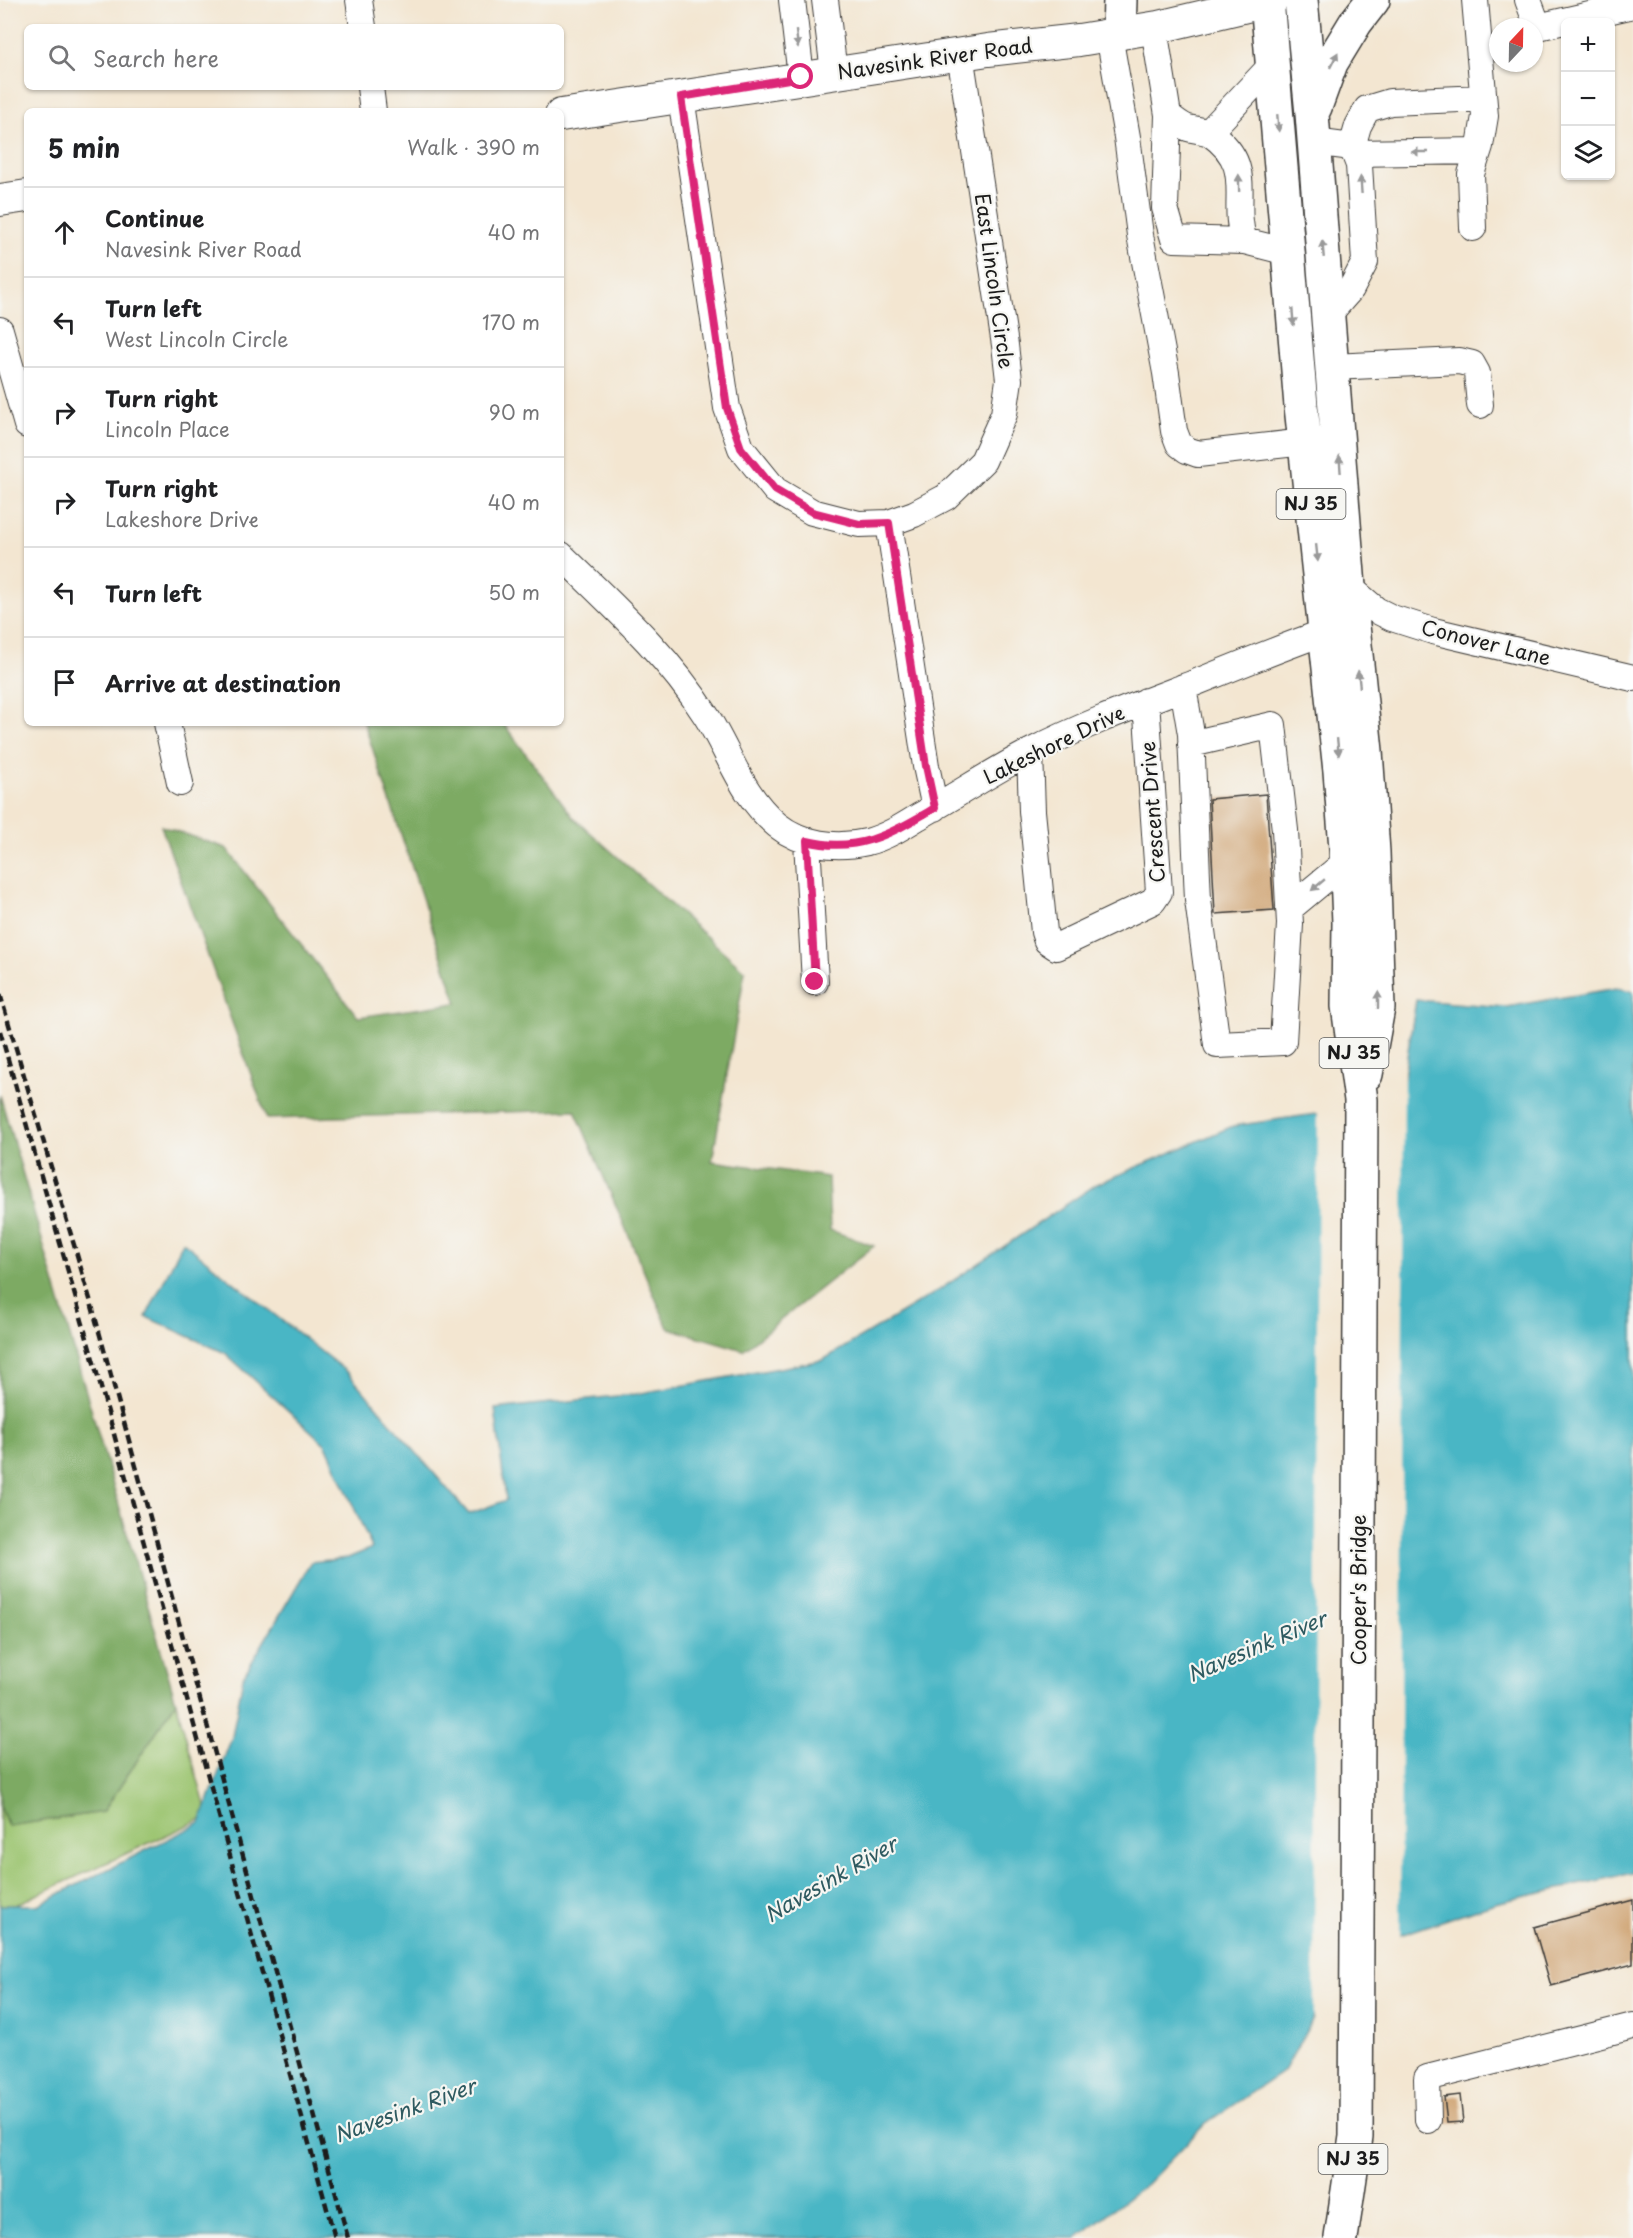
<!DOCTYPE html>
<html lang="en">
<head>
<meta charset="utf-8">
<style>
  :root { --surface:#fff; --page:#f2f2f2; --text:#202124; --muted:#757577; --line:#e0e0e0 }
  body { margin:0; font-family:"Playpen Sans",sans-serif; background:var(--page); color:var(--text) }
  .controls { position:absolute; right:18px; top:18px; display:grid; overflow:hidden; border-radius:9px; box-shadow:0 2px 4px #0004 }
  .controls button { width:54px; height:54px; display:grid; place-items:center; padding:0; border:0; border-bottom:2px solid var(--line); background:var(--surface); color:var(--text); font:30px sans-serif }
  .compass { position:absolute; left:1489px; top:18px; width:54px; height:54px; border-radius:50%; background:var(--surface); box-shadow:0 2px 4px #0004; rotate:22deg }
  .stop { position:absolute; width:18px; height:18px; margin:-14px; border:4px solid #db2777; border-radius:50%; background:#fff }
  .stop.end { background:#db2777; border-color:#fff; box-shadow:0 2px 6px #0008 }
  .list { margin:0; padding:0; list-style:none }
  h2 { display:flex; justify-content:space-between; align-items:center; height:78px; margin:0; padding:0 24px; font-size:26px }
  h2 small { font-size:20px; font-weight:400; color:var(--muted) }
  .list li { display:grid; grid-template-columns:39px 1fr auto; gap:18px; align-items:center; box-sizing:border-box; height:90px; padding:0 24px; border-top:2px solid var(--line) }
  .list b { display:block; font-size:22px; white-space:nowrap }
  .list p { margin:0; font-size:20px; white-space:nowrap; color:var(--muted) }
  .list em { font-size:20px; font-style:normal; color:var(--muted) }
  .icon { flex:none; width:33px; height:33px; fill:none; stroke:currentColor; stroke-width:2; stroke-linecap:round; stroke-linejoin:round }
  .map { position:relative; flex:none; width:1633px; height:2238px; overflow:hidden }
  .search { position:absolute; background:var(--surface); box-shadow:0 2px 4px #0004; left:24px; top:24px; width:540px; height:66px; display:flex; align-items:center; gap:15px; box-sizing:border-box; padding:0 21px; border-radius:9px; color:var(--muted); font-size:22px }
  .panel { position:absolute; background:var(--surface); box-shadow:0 2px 4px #0004; left:24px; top:108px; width:540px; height:618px; border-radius:9px }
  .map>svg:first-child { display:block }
  .green { fill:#9cc571; stroke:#5c7046; stroke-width:1.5 }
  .forest { fill:#7daa63; stroke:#4c6340; stroke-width:1.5 }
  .water { fill:#49b6c5; stroke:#326970; stroke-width:1.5 }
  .pier { fill:#f3e6d1 }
  .building { fill:#d1a87a }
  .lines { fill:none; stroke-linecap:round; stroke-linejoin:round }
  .minor-casing { stroke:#3c3a37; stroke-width:28 }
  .major-casing { stroke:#3c3a37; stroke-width:34 }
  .highway-casing { stroke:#3c3a37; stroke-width:36 }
  .minor { stroke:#fff; stroke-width:26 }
  .major { stroke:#fff; stroke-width:32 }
  .highway { stroke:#fff; stroke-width:33 }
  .rail { stroke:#1c1c1c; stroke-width:4.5; stroke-dasharray:9 4.5; stroke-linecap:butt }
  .oneway { fill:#999 }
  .route { stroke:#db2777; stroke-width:8 }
  .labels { text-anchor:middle; stroke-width:4.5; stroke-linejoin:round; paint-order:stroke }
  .shield { fill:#f6f6f2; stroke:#5d5d5c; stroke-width:1.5 }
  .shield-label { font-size:18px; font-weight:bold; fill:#1c1c1c }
  .street-label { font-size:20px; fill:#1c1c1c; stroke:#f6f6f2 }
  .water-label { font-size:21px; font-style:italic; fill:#2e5a60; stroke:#f6f6f2 }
</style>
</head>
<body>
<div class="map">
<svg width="1633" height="2238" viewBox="0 0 1633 2238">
  <rect width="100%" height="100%" fill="#f6f6f2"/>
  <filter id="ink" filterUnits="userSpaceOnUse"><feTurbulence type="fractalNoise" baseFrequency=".0167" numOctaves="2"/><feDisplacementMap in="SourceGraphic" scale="12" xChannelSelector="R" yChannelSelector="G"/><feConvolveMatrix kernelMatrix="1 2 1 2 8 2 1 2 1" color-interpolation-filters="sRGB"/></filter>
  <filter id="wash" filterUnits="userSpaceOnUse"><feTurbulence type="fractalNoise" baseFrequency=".008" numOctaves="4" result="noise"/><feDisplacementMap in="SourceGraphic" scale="24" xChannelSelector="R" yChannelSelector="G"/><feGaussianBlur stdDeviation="1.35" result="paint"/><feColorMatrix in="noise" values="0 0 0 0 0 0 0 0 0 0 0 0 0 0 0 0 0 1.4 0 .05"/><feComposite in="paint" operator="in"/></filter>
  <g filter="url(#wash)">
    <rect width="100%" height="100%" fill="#f3e6d1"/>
    <path class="green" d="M176,1702L208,1816L15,1905H0V1806L8,1826L103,1812Z"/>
    <path class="forest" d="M364,723H503L573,817L745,971L712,1161L828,1177L830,1230L874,1246L743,1350L668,1328L575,1110L267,1119L161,826L226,848L358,1017L457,1003Z
      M0,1095L176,1702L103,1812L8,1826L0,1806Z"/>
    <path class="water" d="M1617,988L1633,991V1873L1495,1903L1350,1952L1284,2071L1206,2123L1147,2184L1076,2238H0V1905H37L200,1823L232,1737L243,1677L311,1562L348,1558L372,1548L326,1445L225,1353L146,1317L183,1242L348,1373L469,1514L506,1500L495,1409L636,1394L823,1360L933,1294L1097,1184L1233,1126L1337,1111L1402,1088L1416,1000L1506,1007Z"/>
    <path class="pier" d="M1404,1057L1400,1939L1352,1955L1314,2024L1318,1110L1336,1108L1399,1086Z"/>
    <g id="blocks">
      <path class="building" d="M1266,794L1274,910L1215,914L1209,799Z
        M1633,1900V1964L1551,1986L1534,1927Z
        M1460,2095L1463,2122L1447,2123L1444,2097Z"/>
    </g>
  </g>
  <g filter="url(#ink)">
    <use href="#blocks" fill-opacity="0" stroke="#3c3a37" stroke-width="1.5"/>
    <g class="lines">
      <g class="minor-casing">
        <path id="minor" d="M359,0L363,27
          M792,0L801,77
          M825,0L834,72
          M1528,0L1538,27L1633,5
          M1154,28L1168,115C1174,120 1181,126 1188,128C1195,130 1204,130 1211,134C1257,167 1230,199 1244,241
          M1109,35L1127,137L1140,235L1166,373L1174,431L1179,444L1187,450L1198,454L1305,442
          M370,87L373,111
          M681,97L727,408L741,448L775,490L812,512L859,524L889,523L914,514L946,497L983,461L1004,414L1009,380L1005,345L960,54
          M1168,115L1165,208L1174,239L1244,241L1288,252
          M1209,132L1273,64
          M1314,142L1352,147L1359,165L1365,262L1351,289L1328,315
          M1352,147L1358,126L1367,109L1390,102L1483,98
          M1354,153L1478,151
          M1473,228L1471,174L1480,146L1485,116L1475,0
          M0,330L27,425
          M1332,367L1459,361L1472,364L1477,373L1480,405
          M889,523L926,766L935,808
          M561,555C612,605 666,653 705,714C730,752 740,794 777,825C802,845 836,849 867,842C886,837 902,827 918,817C956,796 991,772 1030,752C1082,725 1137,705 1192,684C1236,666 1280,648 1325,632
          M1349,587L1376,610L1392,618L1433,631L1633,678
          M1183,687L1191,734L1198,900L1217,1045L1283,1042L1290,924L1285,830L1273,725L1191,744
          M167,723L180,783
          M1030,752L1032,811L1044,932L1047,941L1056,947L1153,901L1159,892L1146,701
          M807,841L815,982
          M1289,909L1347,861
          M1428,2120L1427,2078L1633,2026"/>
      </g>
      <g class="major-casing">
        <path id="major" d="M561,115L988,50L1079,40L1158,27L1272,0
          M0,200L27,196"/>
      </g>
      <g class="highway-casing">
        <path id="highway" d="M1267,0L1301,406L1340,771L1346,848L1349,923L1348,1006L1361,1100L1356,2137L1341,2238
          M1301,0L1312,114L1349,587L1366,751L1373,852L1378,1008L1366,1074
          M1119,33L1120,0
          M1315,107L1331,63L1356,22L1373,0"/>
      </g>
      <use href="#minor" class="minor"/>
      <use href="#major" class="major"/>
      <use href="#highway" class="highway"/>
      <path class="rail" d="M0,994L92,1306L348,2238
        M0,1031L109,1416L335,2238"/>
    </g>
    <defs><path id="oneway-solid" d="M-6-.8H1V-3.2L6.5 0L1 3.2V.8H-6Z" transform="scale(1.5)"/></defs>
    <g class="oneway">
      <use href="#oneway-solid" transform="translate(797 39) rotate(83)"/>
      <use href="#oneway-solid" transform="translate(1334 60) rotate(-63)"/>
      <use href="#oneway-solid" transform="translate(1278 123) rotate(85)"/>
      <use href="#oneway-solid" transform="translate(1420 152) rotate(180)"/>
      <use href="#oneway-solid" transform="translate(1239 183) rotate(-91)"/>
      <use href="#oneway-solid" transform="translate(1361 185) rotate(-94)"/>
      <use href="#oneway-solid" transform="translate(1323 249) rotate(-95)"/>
      <use href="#oneway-solid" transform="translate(1293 317) rotate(85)"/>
      <use href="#oneway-solid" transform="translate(1340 464) rotate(-94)"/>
      <use href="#oneway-solid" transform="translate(1317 553) rotate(84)"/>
      <use href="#oneway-solid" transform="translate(1359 679) rotate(-96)"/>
      <use href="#oneway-solid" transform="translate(1338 747) rotate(84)"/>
      <use href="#oneway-solid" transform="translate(1318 885) rotate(140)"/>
      <use href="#oneway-solid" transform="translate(1378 1000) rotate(-90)"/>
    </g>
  </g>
  <g class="lines" filter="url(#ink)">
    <path class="route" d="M801,77L681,97L727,408L741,448L775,490L812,512L859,524L889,523L926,766L935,808C893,832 859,854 807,841L815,982"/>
  </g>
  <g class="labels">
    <g class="shield">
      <rect x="1276.5" y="489" width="69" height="30" rx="4.5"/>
      <rect x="1319.5" y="1038" width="69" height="30" rx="4.5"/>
      <rect x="1318.5" y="2144" width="69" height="30" rx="4.5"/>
    </g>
    <g class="shield-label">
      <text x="1311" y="510">NJ 35</text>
      <text x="1354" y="1059">NJ 35</text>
      <text x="1353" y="2165">NJ 35</text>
    </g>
    <g class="street-label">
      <text transform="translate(935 59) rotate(-8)" y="7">Navesink River Road</text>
      <text transform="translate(994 281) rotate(82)" y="7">East Lincoln Circle</text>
      <text transform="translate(1486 643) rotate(14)" y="7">Conover Lane</text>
      <text transform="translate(1054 745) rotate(-26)" y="7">Lakeshore Drive</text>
      <text transform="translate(1153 812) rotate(-94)" y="7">Crescent Drive</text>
      <text transform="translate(1359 1590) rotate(-90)" y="7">Cooper's Bridge</text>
    </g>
    <g class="water-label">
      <text transform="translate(1257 1647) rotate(-23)" y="7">Navesink River</text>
      <text transform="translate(831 1880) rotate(-30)" y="7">Navesink River</text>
      <text transform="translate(405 2111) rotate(-20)" y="7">Navesink River</text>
    </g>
  </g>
</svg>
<div class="controls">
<button>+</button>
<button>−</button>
<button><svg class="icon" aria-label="layers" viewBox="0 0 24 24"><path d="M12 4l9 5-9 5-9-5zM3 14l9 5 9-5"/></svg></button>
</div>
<svg class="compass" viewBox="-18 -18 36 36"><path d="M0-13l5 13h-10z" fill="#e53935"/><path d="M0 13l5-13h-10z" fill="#757577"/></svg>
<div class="stop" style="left:801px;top:77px"></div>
<div class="stop end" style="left:815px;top:982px"></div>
<div class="search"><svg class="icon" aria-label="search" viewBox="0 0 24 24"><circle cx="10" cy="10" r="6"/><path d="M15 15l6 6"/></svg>Search here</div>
<section class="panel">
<h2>5 min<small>Walk · 390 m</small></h2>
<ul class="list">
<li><svg class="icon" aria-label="ahead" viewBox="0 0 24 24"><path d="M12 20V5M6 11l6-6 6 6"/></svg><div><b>Continue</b><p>Navesink River Road</p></div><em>40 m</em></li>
<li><svg class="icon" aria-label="left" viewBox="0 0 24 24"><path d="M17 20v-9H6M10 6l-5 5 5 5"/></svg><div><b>Turn left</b><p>West Lincoln Circle</p></div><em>170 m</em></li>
<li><svg class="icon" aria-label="right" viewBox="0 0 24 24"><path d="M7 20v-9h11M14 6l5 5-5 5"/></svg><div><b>Turn right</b><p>Lincoln Place</p></div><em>90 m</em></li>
<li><svg class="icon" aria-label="right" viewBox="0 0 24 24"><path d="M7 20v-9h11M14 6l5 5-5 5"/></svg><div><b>Turn right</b><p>Lakeshore Drive</p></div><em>40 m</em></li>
<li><svg class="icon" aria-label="left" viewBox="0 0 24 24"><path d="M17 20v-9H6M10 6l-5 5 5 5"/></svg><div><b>Turn left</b></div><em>50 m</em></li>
<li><svg class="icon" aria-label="arrive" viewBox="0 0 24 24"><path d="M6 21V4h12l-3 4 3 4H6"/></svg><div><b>Arrive at destination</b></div></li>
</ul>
</section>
</div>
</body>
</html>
